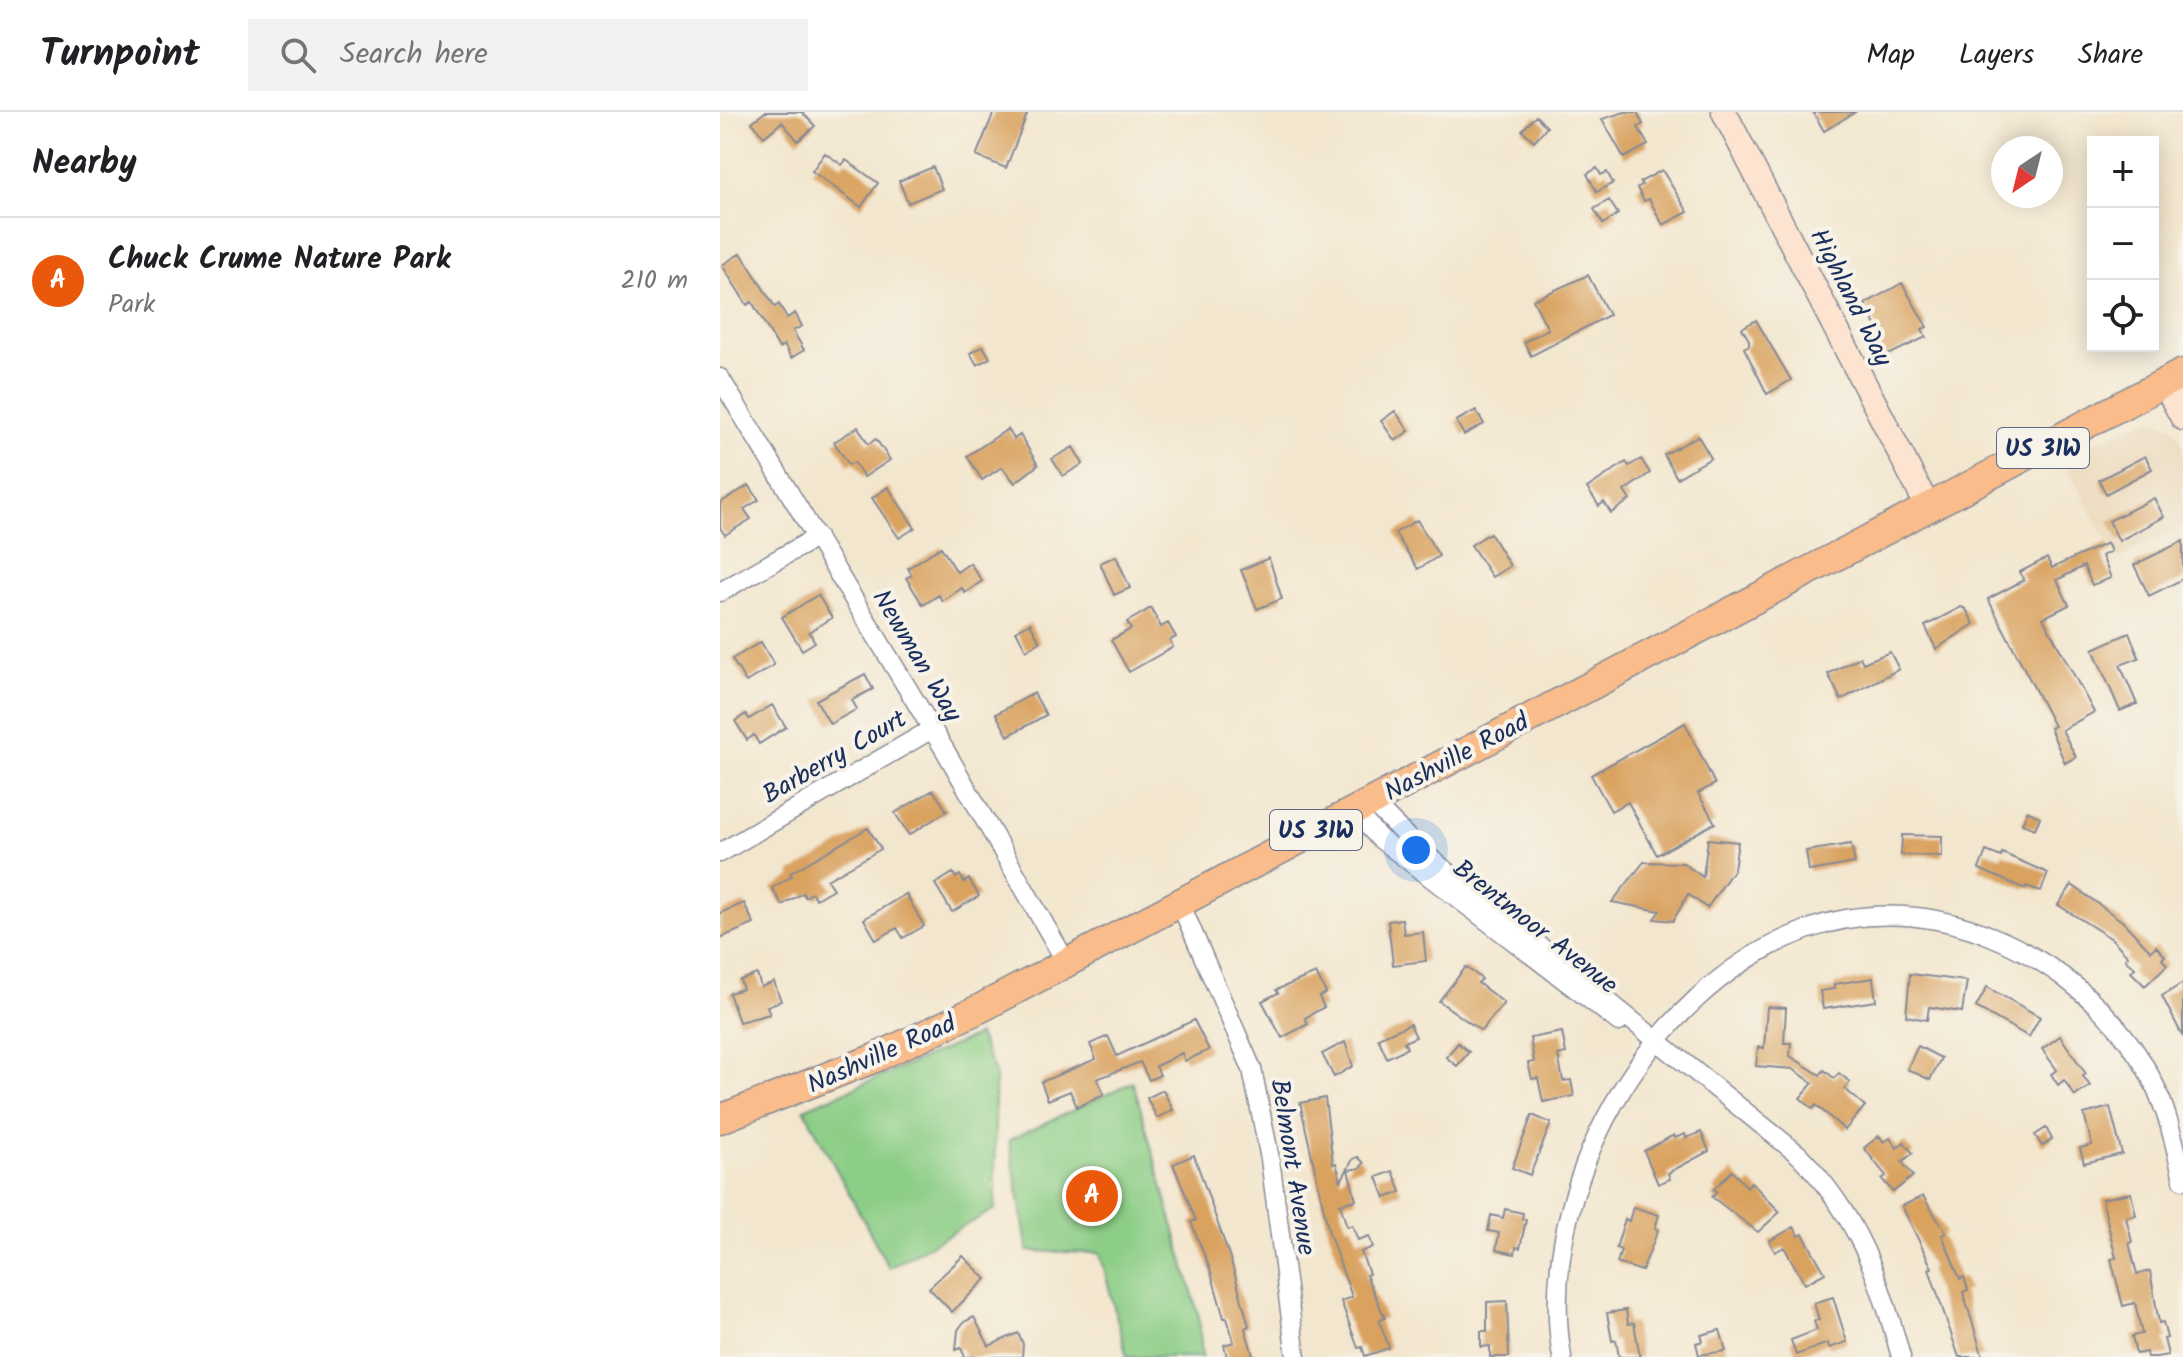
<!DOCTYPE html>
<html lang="en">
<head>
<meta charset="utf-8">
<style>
  :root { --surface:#fff; --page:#f2f2f2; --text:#202124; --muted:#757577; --line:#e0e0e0; --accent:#ea580c }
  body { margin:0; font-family:Kalam,sans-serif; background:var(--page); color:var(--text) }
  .controls { position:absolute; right:24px; top:24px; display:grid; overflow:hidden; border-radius:0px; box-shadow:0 4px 20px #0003 }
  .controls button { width:72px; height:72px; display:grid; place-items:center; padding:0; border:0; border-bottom:2px solid var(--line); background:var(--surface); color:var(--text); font:40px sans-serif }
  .compass { position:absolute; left:1271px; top:24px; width:72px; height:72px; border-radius:50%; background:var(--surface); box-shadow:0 4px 20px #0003; rotate:215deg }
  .you { position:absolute; left:696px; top:738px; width:28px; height:28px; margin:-20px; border:6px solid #fff; border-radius:50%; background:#1a73e8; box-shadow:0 0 0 12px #1a73e833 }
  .badge { display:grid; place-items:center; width:52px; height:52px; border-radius:50%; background:var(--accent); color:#fff; font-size:26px; font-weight:700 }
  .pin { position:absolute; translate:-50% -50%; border:4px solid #fff; box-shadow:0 2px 8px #0006 }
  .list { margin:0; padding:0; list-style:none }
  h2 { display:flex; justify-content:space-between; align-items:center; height:104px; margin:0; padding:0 32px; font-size:34px }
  h2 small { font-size:26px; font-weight:400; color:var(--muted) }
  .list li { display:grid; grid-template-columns:52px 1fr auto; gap:24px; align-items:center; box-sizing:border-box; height:128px; padding:0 32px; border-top:2px solid var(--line) }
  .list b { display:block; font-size:30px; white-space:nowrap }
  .list p { margin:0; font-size:26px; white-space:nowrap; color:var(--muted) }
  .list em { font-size:26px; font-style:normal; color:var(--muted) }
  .icon { flex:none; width:44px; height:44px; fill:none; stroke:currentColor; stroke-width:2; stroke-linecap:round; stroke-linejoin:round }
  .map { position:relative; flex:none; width:1463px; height:1245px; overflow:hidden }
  header { display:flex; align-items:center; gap:48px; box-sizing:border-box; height:112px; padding:0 40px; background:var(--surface); border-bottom:2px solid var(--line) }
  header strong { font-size:38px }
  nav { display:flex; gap:44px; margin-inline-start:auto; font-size:28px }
  .search { width:560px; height:72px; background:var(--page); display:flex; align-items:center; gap:20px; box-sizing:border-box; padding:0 28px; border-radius:0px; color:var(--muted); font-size:30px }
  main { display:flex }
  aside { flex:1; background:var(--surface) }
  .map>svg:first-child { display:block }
  .built { fill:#ebd8ba }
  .green { fill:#8cce86; stroke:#547e72; stroke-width:2 }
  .building { fill:#d9a25e }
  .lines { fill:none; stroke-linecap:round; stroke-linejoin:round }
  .street-casing { stroke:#878a96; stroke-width:21 }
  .secondary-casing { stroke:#878a96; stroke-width:27 }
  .primary-casing { stroke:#878a96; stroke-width:31 }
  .street { stroke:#fff; stroke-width:18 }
  .secondary { stroke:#fde4d0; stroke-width:24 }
  .primary { stroke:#f9bc8a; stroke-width:28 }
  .labels { text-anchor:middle; stroke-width:8; stroke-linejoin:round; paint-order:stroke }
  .shield { fill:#f7f3e8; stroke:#5d6a87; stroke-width:2 }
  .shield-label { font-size:24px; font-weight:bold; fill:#1b2f5e }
  .street-label { font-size:26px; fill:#1b2f5e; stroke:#f7f3e8 }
</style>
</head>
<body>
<header>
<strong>Turnpoint</strong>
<div class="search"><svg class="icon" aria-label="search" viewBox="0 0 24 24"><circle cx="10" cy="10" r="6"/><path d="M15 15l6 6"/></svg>Search here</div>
<nav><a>Map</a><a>Layers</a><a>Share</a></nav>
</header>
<main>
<aside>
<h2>Nearby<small></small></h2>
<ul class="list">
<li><span class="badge">A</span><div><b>Chuck Crume Nature Park</b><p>Park</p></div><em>210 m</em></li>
</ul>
</aside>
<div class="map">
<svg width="1463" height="1245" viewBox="0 0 1463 1245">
  <rect width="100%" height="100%" fill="#f7f3e8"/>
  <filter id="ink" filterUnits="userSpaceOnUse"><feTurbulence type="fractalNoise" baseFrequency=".0125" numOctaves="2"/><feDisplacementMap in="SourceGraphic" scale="16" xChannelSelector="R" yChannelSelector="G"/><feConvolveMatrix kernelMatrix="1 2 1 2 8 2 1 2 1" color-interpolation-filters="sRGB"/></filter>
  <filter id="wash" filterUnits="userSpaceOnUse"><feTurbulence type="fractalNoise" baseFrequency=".006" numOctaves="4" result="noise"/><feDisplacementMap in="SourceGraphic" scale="32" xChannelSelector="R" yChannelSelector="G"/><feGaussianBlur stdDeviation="1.8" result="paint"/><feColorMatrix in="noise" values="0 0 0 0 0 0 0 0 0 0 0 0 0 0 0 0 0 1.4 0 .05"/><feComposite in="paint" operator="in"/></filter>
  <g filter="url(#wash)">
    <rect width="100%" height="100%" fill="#f3e6ce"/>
    <path class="built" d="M1430,306L1452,314L1463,331V413L1398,447L1341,346Z"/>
    <path class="green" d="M258,923L275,961V1097L169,1156L84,997Z
      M413,970L479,1205L482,1245H407L380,1141L308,1139L289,1028Z"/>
    <g id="blocks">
      <path class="building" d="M45,0H82L95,14L78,29L62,10L44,25L32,10Z
        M274,0H308L286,56L256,44Z
        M905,0H917L923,12L918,15L928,33L904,46L882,7Z
        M1093,0H1135L1104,19Z
        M816,4L827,15L814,29L802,18Z
        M105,41L122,53L126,48L158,71L141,95L92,59Z
        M213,55L222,77L188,91L179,69Z
        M877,56L881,63L887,60L893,71L877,80L867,62Z
        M942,58L968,100L943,113L929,87L924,89L917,76L922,73L920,70Z
        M889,88L898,102L883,112L874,97Z
        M21,141L55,195L59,192L67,206L75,201L82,214L73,219L84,238L71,246L64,233L59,236L32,190L27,193L2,153Z
        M868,163L889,203L811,244L804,230L828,217L813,188Z
        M1182,171L1207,215L1202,217L1206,225L1162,246L1150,223L1159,219L1145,192Z
        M1036,208L1071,268L1047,282L1024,236L1029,233V228L1022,216Z
        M263,234L270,246L257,253L250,241Z
        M756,298L764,312L744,323L736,309Z
        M675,299L689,319L675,329L661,309Z
        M138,315L148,332L156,327L170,348L144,365L134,350L129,353L114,330Z
        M288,317L294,327L300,323L318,353L295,371L282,355L262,368L247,344Z
        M978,324L991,346L957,366L944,343Z
        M353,335L363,352L343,364L332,347Z
        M1425,344L1432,357L1386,382L1379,368Z
        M921,347L930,361L904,379L910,388L891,401L884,390L879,394L867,376L906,350L909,354Z
        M29,373L39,388L24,397L31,407L5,423L0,416V391Z
        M168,375L195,416L179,426L152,386Z
        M1434,386L1444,405L1399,429L1389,409Z
        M697,408L719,444L698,457L675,421Z
        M770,421L790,454L772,465L751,433Z
        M1463,429V467L1429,484L1414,453Z
        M1387,431L1391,439L1382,444L1391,466L1372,473L1364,454L1337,468L1349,493L1323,506L1374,600L1342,618L1356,645L1345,651L1330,616L1334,614L1268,487L1304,468L1300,460L1327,446L1332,456Z
        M221,435L237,460L250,451L262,469L245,481L242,476L222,489L219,483L203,493L186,466L192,463L188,456Z
        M396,444L410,476L394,483L380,451Z
        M549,446L562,487L537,497L521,458Z
        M98,483L112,506L89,520L95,530L82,538L62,505Z
        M1241,495L1246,497L1254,512L1216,537L1205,514Z
        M431,496L441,515L448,511L456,525L450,528L453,535L409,560L391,528L411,517L407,510Z
        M310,511L320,530L306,538L296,519Z
        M1409,521L1419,546L1400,553L1417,592L1400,599L1373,537Z
        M41,530L54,553L26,570L12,547Z
        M1170,540L1179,557L1121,588L1108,562L1140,545L1143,551Z
        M145,562L153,577L132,588L137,597L110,612L96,588Z
        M314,581L326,603L288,624L276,602Z
        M52,593L66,615L39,632L34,623L27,628L15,609L26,602L29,607Z
        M965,611L995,672L978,681L995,711L937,743L908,690L891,699L871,663Z
        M213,678L227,699L189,723L175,701Z
        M1307,699L1320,705L1315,717L1302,712Z
        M148,716L161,737L107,768L113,777L96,787L92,781L85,785L83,781L62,793L52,776L72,764L70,761Z
        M1182,723L1222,724V744L1181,743Z
        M988,727L1018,730L1014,757L987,796L968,782L953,809L934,807L940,799L892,790L924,750L963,751L983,765Z
        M1131,732L1135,751L1089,759L1086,739Z
        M1266,739L1281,745L1282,741L1328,761L1321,779L1306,774L1305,777L1259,757Z
        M233,761L236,766L240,763L244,770L249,767L259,784L232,800L215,772Z
        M1352,773L1402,809L1431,839L1436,834L1445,844L1442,847L1447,853L1425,874L1411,860L1415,856L1405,847L1408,844L1392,827L1338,793Z
        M186,782L204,814L183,826L177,816L156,828L144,807Z
        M24,791L34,812L0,826V801Z
        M682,807L684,822L703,820L706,849L673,853L668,809Z
        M746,855L762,867L758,871L784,891L761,919L719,889Z
        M596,861L606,881L599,885L604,895L585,906L588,912L562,926L542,889L558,881L556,878Z
        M37,862L41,875L54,870L61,889L47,894L50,902L19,910L9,881L23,877L20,868Z
        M1190,862L1247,869L1242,900L1209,895L1207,908L1186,904Z
        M1153,866L1156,889L1103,897L1100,879L1114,877V872Z
        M1463,871V925L1442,884Z
        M1267,875L1320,905L1309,925L1256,895Z
        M1047,895L1066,896L1064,931H1071L1070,944L1100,963L1104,958L1114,966L1119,961L1130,970L1125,977L1145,994L1125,1018L1096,993L1093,997L1080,986L1093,971L1073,957L1036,954L1038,935L1044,936Z
        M474,908L489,938L465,949L462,941L436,954L440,963L429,968L420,950L377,967L384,983L357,995L350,979L328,988L321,970L376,947L370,932L388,924L397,944Z
        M690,912L696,925L684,930L687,936L667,946L658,926Z
        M842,920L846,941L838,943L843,969L851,968L854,984L823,990L818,966L812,967L808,951L814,950L810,926Z
        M1340,924L1366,962L1363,964L1370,974L1355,984L1344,968L1338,973L1331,962L1337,958L1322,937Z
        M625,930L633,954L614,965L602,942Z
        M738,931L749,940L737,954L726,945Z
        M1198,934L1221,946L1210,968L1187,957Z
        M443,978L453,998L437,1006L427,986Z
        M605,986L613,1052L616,1051L621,1069L633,1047L638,1045L644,1051L640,1056L628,1058L636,1088L620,1092L627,1115L632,1113L638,1128L649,1124L653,1135L641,1140L649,1162L646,1163L665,1206L659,1208L669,1236L645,1244L642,1235L638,1236L621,1189L632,1185L609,1121L580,991Z
        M1390,995L1402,1042L1364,1051L1360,1036L1372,1033L1364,1002Z
        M812,1003L831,1011L810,1063L792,1056Z
        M1326,1016L1332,1027L1322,1034L1315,1023Z
        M981,1020L989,1039L948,1061L950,1067L938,1072L924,1039L954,1023L955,1026L965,1022L966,1026Z
        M1159,1024L1164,1030L1170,1026L1177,1036L1184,1030L1193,1041L1182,1050L1193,1064L1173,1080L1162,1067L1166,1064L1144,1036Z
        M474,1043L511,1149L529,1214L525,1216L533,1243L526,1245H507L504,1233L514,1230L507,1206H504L490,1157L471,1110L476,1108L453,1052Z
        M673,1059L681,1080L665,1086L657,1065Z
        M1012,1059L1027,1075L1031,1070L1060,1100L1038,1120L992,1085L997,1080L994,1077Z
        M1411,1081L1416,1103L1406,1105L1412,1130L1409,1131L1417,1162L1430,1159L1439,1211L1443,1210L1447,1226L1444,1227L1448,1243L1436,1245H1427L1426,1240L1416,1242L1412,1224L1422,1222L1415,1191L1403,1194L1391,1147L1396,1146L1382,1087Z
        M1203,1084L1226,1121L1222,1123L1240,1167L1244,1165L1248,1178L1243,1180L1263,1245H1239L1209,1157L1212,1156L1182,1094Z
        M913,1095L939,1103L935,1116L938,1118L922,1159L897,1151L901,1138L896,1136L905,1107L909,1109Z
        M785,1097L803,1101L802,1107L806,1108L800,1136L796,1135L795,1142L776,1138L779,1121L768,1119L771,1103L783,1106Z
        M1074,1115L1079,1124L1083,1122L1105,1161L1085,1172L1064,1135L1055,1140L1049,1129Z
        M243,1144L266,1167L232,1200L209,1176Z
        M1113,1185L1127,1230L1109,1236L1108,1231L1076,1243L1071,1228L1097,1218L1094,1209L1099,1208L1094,1191Z
        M787,1189L789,1245H770V1234L761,1235V1219H767V1190Z
        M906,1198L908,1212L914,1211L920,1245H899L896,1228L892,1229L887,1201Z
        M254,1205L269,1234L298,1221L303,1232L302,1245H245L241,1236L236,1238L238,1218L244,1210Z
        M1000,1218L1006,1239L979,1243L976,1231L983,1229L981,1223Z"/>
    </g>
  </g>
  <g filter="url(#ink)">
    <use href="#blocks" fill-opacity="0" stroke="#878a96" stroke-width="2"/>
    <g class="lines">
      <g class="street-casing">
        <path id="street" d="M0,266L226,640L346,850
          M0,480L97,425
          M651,689L699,737L1079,1043C1138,1104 1159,1164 1181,1245
          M634,698L659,726L899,910
          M0,741L212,617
          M460,791L532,957L550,1047L576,1245
          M842,1245C814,1079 927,877 1086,818C1210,772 1353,841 1421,948C1444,984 1454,1027 1463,1068"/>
      </g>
      <g class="secondary-casing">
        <path id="secondary" d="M1004,0L1209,397
          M1444,271L1463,306"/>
      </g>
      <g class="primary-casing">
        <path id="primary" d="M0,1007L155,946L259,897L1463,261"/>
      </g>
      <use href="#street" class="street"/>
      <use href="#secondary" class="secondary"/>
      <use href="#primary" class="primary"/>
    </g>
  </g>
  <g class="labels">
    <g class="shield">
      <rect x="1277" y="316" width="92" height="40" rx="6"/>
      <rect x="550" y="698" width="92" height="40" rx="6"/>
    </g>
    <g class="shield-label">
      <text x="1323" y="344">US 31W</text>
      <text x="596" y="726">US 31W</text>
    </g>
    <g class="street-label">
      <text transform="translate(1132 185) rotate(63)" y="9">Highland Way</text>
      <text transform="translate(198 543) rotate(59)" y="9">Newman Way</text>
      <text transform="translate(114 644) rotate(-30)" y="9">Barberry Court</text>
      <text transform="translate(736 644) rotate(-28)" y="9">Nashville Road</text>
      <text transform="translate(816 814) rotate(38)" y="9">Brentmoor Avenue</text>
      <text transform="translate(161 941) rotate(-24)" y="9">Nashville Road</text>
      <text transform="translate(574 1055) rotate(81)" y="9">Belmont Avenue</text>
    </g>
  </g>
</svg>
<div class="controls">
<button>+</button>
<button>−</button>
<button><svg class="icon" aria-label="locate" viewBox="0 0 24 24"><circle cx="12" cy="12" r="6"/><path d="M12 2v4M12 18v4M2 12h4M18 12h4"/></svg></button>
</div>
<svg class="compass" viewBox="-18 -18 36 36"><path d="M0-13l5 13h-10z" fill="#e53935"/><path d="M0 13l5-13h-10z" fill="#757577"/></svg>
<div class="you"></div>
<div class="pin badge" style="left:372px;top:1084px">A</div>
</div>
</main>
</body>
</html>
